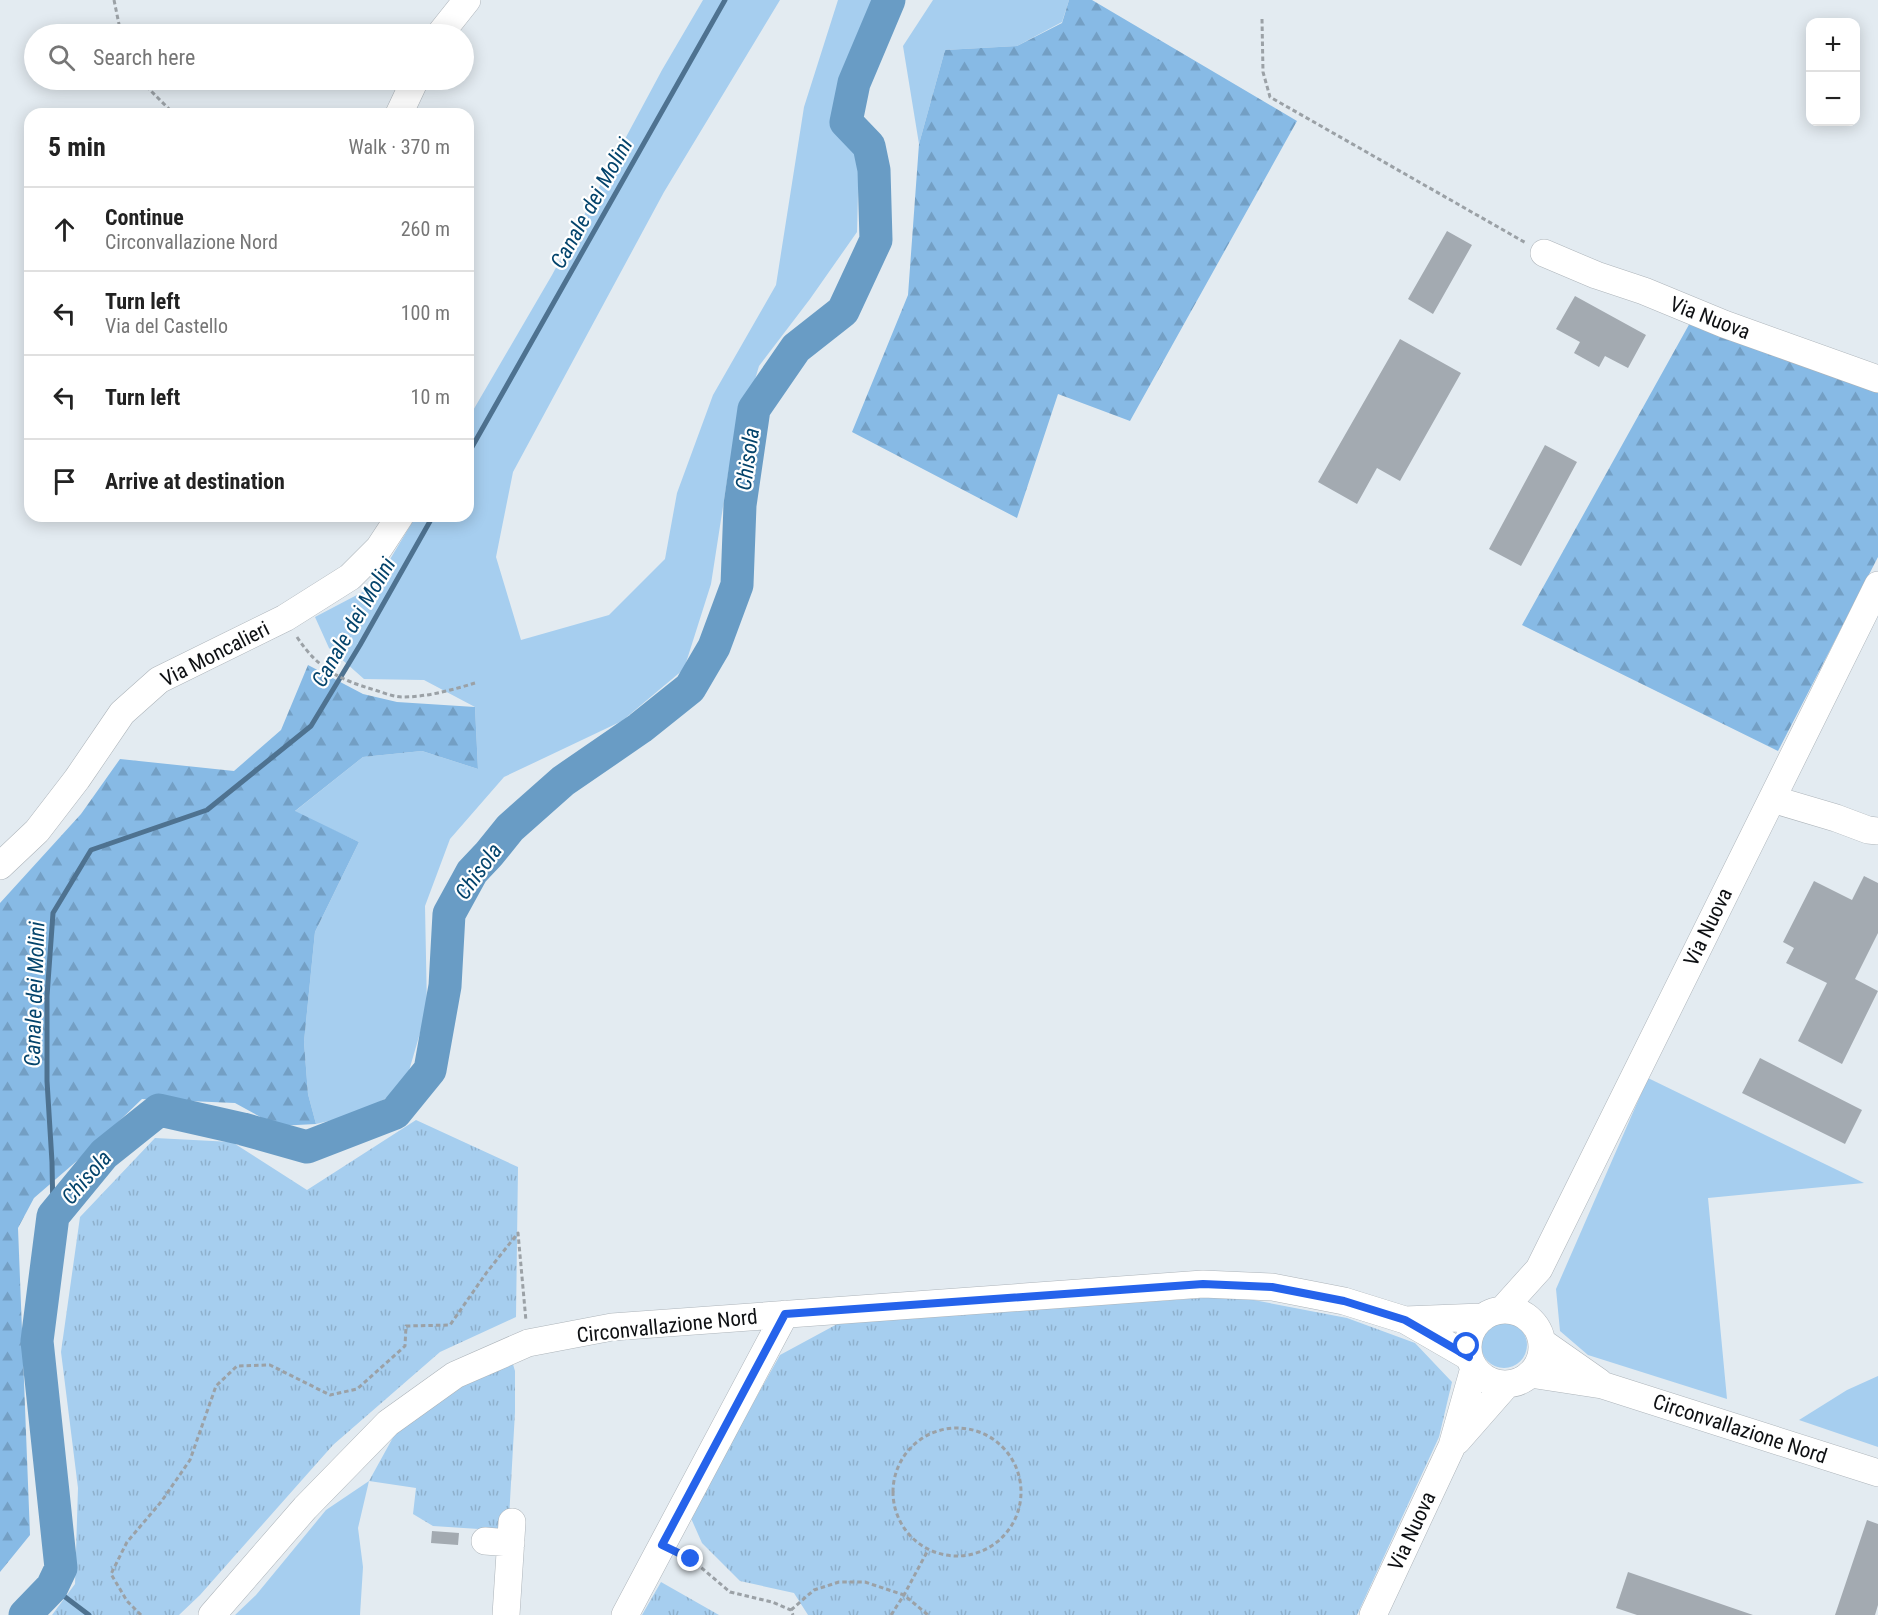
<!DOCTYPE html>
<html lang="en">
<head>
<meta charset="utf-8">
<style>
  :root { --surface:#fff; --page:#f2f2f2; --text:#222; --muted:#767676; --line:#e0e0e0 }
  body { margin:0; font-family:"Roboto Condensed",sans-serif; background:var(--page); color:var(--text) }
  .controls { position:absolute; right:18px; top:18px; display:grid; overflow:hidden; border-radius:12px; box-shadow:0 3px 15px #0003 }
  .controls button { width:54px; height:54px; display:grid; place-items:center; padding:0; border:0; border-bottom:2px solid var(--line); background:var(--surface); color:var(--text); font:30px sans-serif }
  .stop { position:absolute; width:18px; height:18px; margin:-14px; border:4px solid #2563eb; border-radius:50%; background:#fff }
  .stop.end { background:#2563eb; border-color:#fff; box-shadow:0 2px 6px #0008 }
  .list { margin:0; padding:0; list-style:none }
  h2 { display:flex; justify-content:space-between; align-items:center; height:78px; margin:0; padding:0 24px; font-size:26px }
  h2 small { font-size:20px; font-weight:400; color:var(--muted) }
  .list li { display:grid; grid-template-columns:39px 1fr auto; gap:18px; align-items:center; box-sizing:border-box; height:84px; padding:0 24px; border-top:2px solid var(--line) }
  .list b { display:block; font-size:22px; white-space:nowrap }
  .list p { margin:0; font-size:20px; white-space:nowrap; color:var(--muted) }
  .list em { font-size:20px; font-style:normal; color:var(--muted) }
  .icon { flex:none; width:33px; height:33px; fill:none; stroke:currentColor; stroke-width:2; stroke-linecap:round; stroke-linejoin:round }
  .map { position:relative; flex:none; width:1878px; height:1615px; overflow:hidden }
  .search { position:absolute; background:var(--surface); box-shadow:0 3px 15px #0003; left:24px; top:24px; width:450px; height:66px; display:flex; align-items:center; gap:15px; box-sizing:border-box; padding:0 21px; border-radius:33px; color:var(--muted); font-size:22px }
  .panel { position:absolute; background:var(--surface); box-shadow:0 3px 15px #0003; left:24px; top:108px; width:450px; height:414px; border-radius:18px }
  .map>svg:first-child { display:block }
  .green { fill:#a6ceef }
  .forest { fill:url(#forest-firs) }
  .park { fill:url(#park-tufts) }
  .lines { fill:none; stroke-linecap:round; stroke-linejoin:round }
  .stream { stroke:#4e7290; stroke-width:5 }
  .river { stroke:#699cc5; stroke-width:33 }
  .building { fill:#a3aab1 }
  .minor-casing { stroke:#adb4ba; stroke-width:28 }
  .path { stroke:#9ba1a6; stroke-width:3; stroke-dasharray:4.5 3; stroke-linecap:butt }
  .minor { stroke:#fff; stroke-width:27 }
  .route { stroke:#2563eb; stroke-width:8 }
  .labels { text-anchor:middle; stroke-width:4.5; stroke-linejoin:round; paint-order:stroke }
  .street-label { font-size:21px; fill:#0e1013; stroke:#fff }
  .water-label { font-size:22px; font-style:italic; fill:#04446c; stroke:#fff }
</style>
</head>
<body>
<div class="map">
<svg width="1878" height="1615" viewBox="0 0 1878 1615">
  <defs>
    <pattern id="forest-firs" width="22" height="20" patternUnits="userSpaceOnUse" patternTransform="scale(1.5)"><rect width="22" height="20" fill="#87bae5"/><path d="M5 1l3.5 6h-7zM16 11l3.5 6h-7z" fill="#739fc4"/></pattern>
    <pattern id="park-tufts" width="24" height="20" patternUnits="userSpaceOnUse" patternTransform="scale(1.5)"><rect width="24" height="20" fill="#a6ceef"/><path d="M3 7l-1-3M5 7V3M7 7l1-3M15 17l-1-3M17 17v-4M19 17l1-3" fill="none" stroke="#8eb0cc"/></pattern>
  </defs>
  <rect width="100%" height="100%" fill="#e3ebf1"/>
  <path class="green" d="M703,0H780L664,192L513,472L496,557L521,640L609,615L665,559L677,493L713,395L776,285L804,107L838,0H875L841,85L838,124L859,155L857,232L810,299L759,366L729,468L711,584L684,669L622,721L504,777L450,839L425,906L427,1009L404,1088L358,1114L316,1124L308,1094L304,1042L315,932L359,842L294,812L363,757L422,751L478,769L475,707L424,680L364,679L329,648L315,617L374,586L416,516H468V419L552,275L662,70Z
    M933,0H1069L1062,22L1017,46L945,50L919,144L903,46Z
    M1648,1078L1864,1183L1708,1198L1727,1399L1588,1355L1560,1331L1556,1289Z
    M1481 1345a23 23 0 1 1 46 0a23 23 0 1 1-46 0Z
    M1878,1376V1447L1799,1420L1847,1390Z
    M369,1481L358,1528L363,1567L360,1615H235L256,1595L326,1510Z"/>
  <path class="forest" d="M1069,0H1092L1297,121L1130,421L1058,394L1017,518L852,432L908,295L919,144L945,50L1017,46L1062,23Z
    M1691,321L1878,389V557L1778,751L1522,625Z
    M308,665L363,694L397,702L475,707L478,769L422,751L363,757L295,811L359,842L315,932L304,1042L308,1094L316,1124L277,1126L235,1103L142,1099L86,1153L34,1198L18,1228L30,1535L0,1572V903L81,814L120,759L234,771L281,730Z"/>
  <path class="park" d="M416,1120L518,1167L516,1317L440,1352L333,1445L200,1595L179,1615H52L75,1584L78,1488L61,1352L80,1217L155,1138L232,1142L307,1190Z
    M1233,1296L1347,1318L1415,1343L1452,1382L1439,1437L1357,1615H808L794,1593L740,1581L702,1543L690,1516L780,1355L841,1322Z
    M512,1361L515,1371V1412L508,1536L494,1530L433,1526L413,1514L416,1488L369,1481L396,1432L460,1384Z
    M661,1582L719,1615H642Z"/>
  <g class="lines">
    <path class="stream" d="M468,454L725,0
      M53,1216L52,1162L47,1081V996L53,913L91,850L207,810L311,726L360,645L433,516
      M52,1587L89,1615"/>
    <path class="river" d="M25,1615L52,1587L61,1568L37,1341L53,1216L104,1154L159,1110L243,1129L307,1147L395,1113L430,1070L445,986L449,914L472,872L489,854L510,828L563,781L640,728L690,688L714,647L737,585L740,505L754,409L796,348L843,311L876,240L874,170L869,146L846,122L854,83L889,0"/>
  </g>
  <path class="building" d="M1447,231L1472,245L1433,314L1408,299Z
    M1575,296L1646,335L1628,368L1605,356L1599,367L1574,353L1580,342L1556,329Z
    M1400,339L1461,373L1400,481L1377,468L1357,504L1318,482Z
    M1545,445L1577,462L1521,566L1489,549Z
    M1864,876L1878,883V933L1855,979L1878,991L1842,1064L1798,1041L1827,983L1786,963L1794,948L1783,942L1814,881L1852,900Z
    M1760,1058L1862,1110L1845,1144L1742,1093Z
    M1867,1520L1878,1524V1605L1875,1615H1835Z
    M432,1531L459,1533L458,1545L431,1543Z
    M1628,1572L1753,1615H1637L1616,1608Z"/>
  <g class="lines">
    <g class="minor-casing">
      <path id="minor" d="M440,34L467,0
        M399,114L415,80
        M1544,253L1596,275L1644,291L1724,324L1878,379
        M1772,799L1836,818L1868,830L1878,831
        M0,866L37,831L77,779L122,713L159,680L285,618L350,577L379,548L400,516
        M1503,1309L1539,1269L1878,585
        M1468 1347a37 37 0 1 1 74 0a37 37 0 1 1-74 0Z
        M1405,1320L1482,1317
        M1542,1342L1599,1382
        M1530,1374L1602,1385L1878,1473
        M1457,1441L1507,1384
        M485,1541L511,1543
        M212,1615L305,1508L388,1423L455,1375L528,1343L612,1327L1203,1284L1272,1287L1344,1301L1405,1320L1469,1357
        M506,1615L512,1522
        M625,1615L785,1314
        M1373,1615L1452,1446L1474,1368"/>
    </g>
    <path class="path" d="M114,0L121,34
      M1262,19L1263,72L1270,97L1526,243
      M142,80L145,85L174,114
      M297,637C318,669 340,680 375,690C384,693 394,697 402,697C427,697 452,690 475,683
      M893 1492a64 64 0 1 1 128 0a64 64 0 1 1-128 0Z
      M683,1555L691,1559L730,1592L772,1602L791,1610L793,1615
      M791,1610L814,1590L839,1582H865L904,1595L928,1615
      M141,1615L127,1601L111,1574L127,1542L161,1502L190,1460L216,1386L237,1366L270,1365L330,1395L357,1389L405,1346L406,1326L450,1325L487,1272L518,1233L526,1321
      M891,1615L904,1595L928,1550"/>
    <use href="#minor" class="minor"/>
  </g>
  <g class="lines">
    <path class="route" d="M691,1559L662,1545L785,1314L1203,1284L1272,1287L1344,1301L1405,1320L1469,1357L1467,1346"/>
  </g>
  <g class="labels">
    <g class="street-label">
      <text transform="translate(1710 318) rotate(21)" y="7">Via Nuova</text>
      <text transform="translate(215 654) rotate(-27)" y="7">Via Moncalieri</text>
      <text transform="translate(1708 927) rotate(-64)" y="7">Via Nuova</text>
      <text transform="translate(667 1326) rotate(-6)" y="7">Circonvallazione Nord</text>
      <text transform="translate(1740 1429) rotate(18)" y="7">Circonvallazione Nord</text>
      <text transform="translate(1412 1531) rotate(-65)" y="7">Via Nuova</text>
    </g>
    <g class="water-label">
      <text transform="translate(591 203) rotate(-61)" y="8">Canale dei Molini</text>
      <text transform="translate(747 459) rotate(-82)" y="8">Chisola</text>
      <text transform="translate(353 622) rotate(-60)" y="8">Canale dei Molini</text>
      <text transform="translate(478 871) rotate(-54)" y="8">Chisola</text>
      <text transform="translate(34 994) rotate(-88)" y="8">Canale dei Molini</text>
      <text transform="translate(86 1177) rotate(-49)" y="8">Chisola</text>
    </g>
  </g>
</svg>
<div class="controls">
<button>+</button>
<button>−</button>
</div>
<div class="stop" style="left:1467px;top:1346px"></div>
<div class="stop end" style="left:691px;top:1559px"></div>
<div class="search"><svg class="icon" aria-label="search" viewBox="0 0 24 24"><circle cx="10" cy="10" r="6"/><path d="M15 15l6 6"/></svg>Search here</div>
<section class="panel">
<h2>5 min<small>Walk · 370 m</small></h2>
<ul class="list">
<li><svg class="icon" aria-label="ahead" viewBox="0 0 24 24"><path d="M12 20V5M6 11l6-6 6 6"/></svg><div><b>Continue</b><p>Circonvallazione Nord</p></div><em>260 m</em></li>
<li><svg class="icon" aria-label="left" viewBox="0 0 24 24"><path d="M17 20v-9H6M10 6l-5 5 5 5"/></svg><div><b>Turn left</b><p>Via del Castello</p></div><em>100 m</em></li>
<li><svg class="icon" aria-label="left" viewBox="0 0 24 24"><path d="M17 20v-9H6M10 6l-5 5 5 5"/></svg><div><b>Turn left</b></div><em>10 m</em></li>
<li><svg class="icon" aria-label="arrive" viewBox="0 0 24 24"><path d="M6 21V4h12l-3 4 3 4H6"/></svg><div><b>Arrive at destination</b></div></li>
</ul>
</section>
</div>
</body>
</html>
